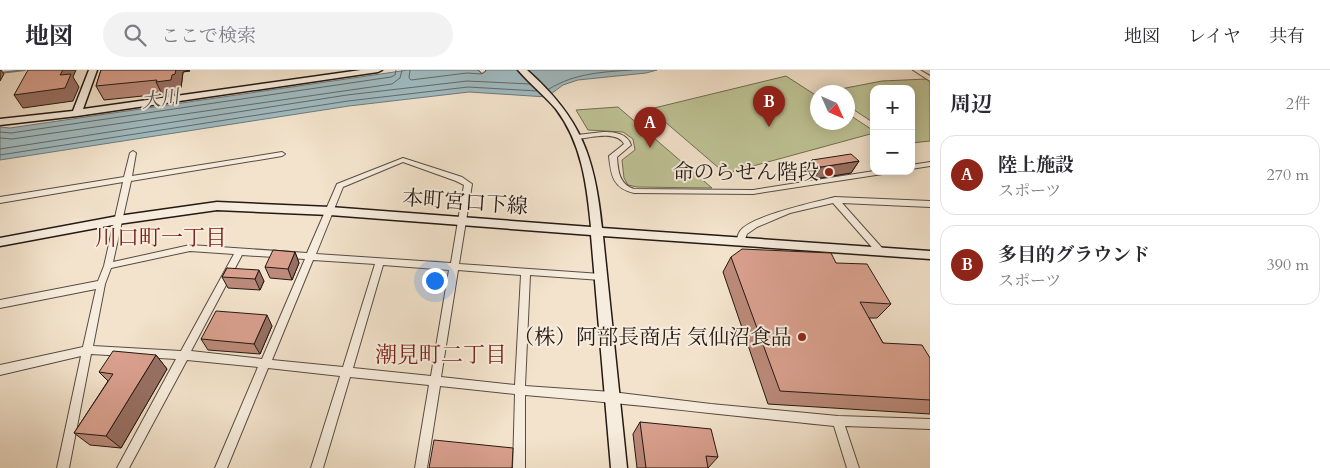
<!DOCTYPE html>
<html lang="ja">
<head>
<meta charset="utf-8">
<style>
  :root { --surface:#fff; --page:#f2f2f3; --text:#2b2b33; --muted:#7c7c81; --line:#e1e1e2; --accent:#8f2418 }
  body { margin:0; font-family:Cardo,"Noto Serif JP",serif; background:var(--page); color:var(--text) }
  .controls { position:absolute; right:15px; top:15px; display:grid; overflow:hidden; border-radius:10px; box-shadow:0 2px 12px #0003 }
  .controls button { width:45px; height:45px; display:grid; place-items:center; padding:0; border:0; border-bottom:1px solid var(--line); background:var(--surface); color:var(--text); font:25px sans-serif }
  .compass { position:absolute; left:810px; top:15px; width:45px; height:45px; border-radius:50%; background:var(--surface); box-shadow:0 2px 12px #0003; rotate:135deg }
  .you { position:absolute; left:434px; top:210px; width:18px; height:18px; margin:-12px; border:4px solid #fff; border-radius:50%; background:#1a73e8; box-shadow:0 0 0 8px #1a73e833 }
  .badge { display:grid; place-items:center; width:32px; height:32px; border-radius:50%; background:var(--accent); color:#fff; font-size:16px; font-weight:700 }
  .pin { position:absolute; translate:-50% -41px; filter:drop-shadow(0 1px 2px #0008) }
  .pin::after { content:''; position:absolute; top:26px; width:18px; height:15px; background:inherit; clip-path:polygon(0 0,100% 0,50% 100%) }
  .list { margin:0; padding:0; list-style:none }
  h2 { display:flex; justify-content:space-between; align-items:center; height:65px; margin:0; padding:0 20px; font-size:21px }
  h2 small { font-size:16px; font-weight:400; color:var(--muted) }
  .list li { display:grid; grid-template-columns:32px 1fr auto; gap:15px; align-items:center; box-sizing:border-box; height:80px; margin:0 10px 10px; padding:0 10px; border:1px solid var(--line); border-radius:15px }
  .list b { display:block; font-size:19px; white-space:nowrap }
  .list p { margin:0; font-size:16px; white-space:nowrap; color:var(--muted) }
  .list em { font-size:16px; font-style:normal; color:var(--muted) }
  .icon { flex:none; width:28px; height:28px; fill:none; stroke:currentColor; stroke-width:2; stroke-linecap:round; stroke-linejoin:round }
  .map { position:relative; flex:none; width:930px; height:398px; overflow:hidden }
  header { display:flex; align-items:center; gap:30px; box-sizing:border-box; height:70px; padding:0 25px; background:var(--surface); border-bottom:1px solid var(--line) }
  header strong { font-size:24px }
  nav { display:flex; gap:28px; margin-inline-start:auto; font-size:18px }
  .search { width:350px; height:45px; background:var(--page); display:flex; align-items:center; gap:12px; box-sizing:border-box; padding:0 18px; border-radius:28px; color:var(--muted); font-size:19px }
  main { display:flex }
  aside { flex:1; background:var(--surface) }
  .map>svg:first-child { display:block }
  .green { fill:#bec395; stroke:#716e54 }
  .water { fill:#a0bbc1; stroke:#6e7a7c }
  .lines { fill:none; stroke-linecap:round; stroke-linejoin:round }
  .shore { stroke:#626a6a; stroke-width:1 }
  .stream { stroke:#6e7a7c; stroke-width:2 }
  .street-casing { stroke:#584c42; stroke-width:2 }
  .secondary-casing { stroke:#241914; stroke-width:3 }
  .street { fill:#f7edde; fill-rule:evenodd }
  .secondary { fill:#f7edde; fill-rule:evenodd }
  .wall { fill:#bb8a7a; stroke:#241914 }
  .shaded-wall { fill:#987063; stroke:#241914 }
  .building { fill:#d9a08e; stroke:#241914 }
  .poi-dot { fill:#8f2418; stroke:#f7edde; stroke-width:2 }
  .labels { text-anchor:middle; stroke-width:4; stroke-linejoin:round; paint-order:stroke }
  .far-water-label { font-size:19px; font-style:italic; fill:#4f5251; stroke:#f7edde }
  .poi-label { font-size:21px; fill:#241914; stroke:#f7edde; text-anchor:end }
  .street-label { font-size:21px; fill:#241914; stroke:#f7edde }
  .neighbourhood-label { font-size:22px; fill:#7a1f14; stroke:#f7edde }
</style>
</head>
<body>
<header>
<strong>地図</strong>
<div class="search"><svg class="icon" aria-label="search" viewBox="0 0 24 24"><circle cx="10" cy="10" r="6"/><path d="M15 15l6 6"/></svg>ここで検索</div>
<nav><a>地図</a><a>レイヤ</a><a>共有</a></nav>
</header>
<main>
<div class="map">
<svg width="930" height="398" viewBox="0 0 930 398">
  <rect width="100%" height="100%" fill="#f3e3cc"/>
  <filter id="stains"><feTurbulence type="fractalNoise" baseFrequency=".004" numOctaves="4"/><feColorMatrix values="0 0 0 0 .2 0 0 0 0 .09 0 0 0 0 .02 0 0 0 .5 -.17"/></filter>
  <radialGradient id="worn" r=".72"><stop offset=".6" stop-color="#630" stop-opacity="0"/><stop offset="1" stop-color="#630" stop-opacity=".3"/></radialGradient>
  <path class="green" d="M786,6L817,26L818,52H848V44L874,61V63L731,102L720,99L650,39Z
    M927,9L930,11V71L911,73V19H874V53L848,36V22H825L882,11Z
    M618,37L712,118L637,117L628,115L624,108L622,90L635,80L633,69L623,62L588,60L576,40Z"/>
  <path class="water" d="M408,0H657L646,3L578,10L563,15L547,27L469,22L349,36L0,90V57L10,58Z"/>
  <g class="lines">
    <path class="shore" d="M410,0L409,8L411,10L467,3L481,4
      M549,19C575,3 603,2 632,0
      M0,62L11,63L391,7L395,5L396,0
      M0,68L12,69L392,14L400,8L402,0
      M0,79L347,25L467,11L530,14
      M0,85L348,31L468,17L537,21"/>
    <path class="stream" d="M0,3L25,0"/>
    <g class="street-casing">
      <path id="street" d="M479,0H485V1L482,3Z
        M913,0H920L930,6V11Z
        M603,62C614,62 627,63 631,75L617,87C618,101 619,114 634,119L753,120L874,101H892L889,103L753,124L634,123C613,118 611,106 609,86L624,74C617,60 590,68 577,69L574,67L577,65Z
        M133,81L136,83L132,106L282,82L285,84L282,86L131,111L113,192L190,175L307,183L337,114L403,88L462,107L472,114L459,194L601,204L604,205L605,207L604,209L601,210L530,205L525,316L612,322L711,334L838,346L930,349V359L845,356L859,398H847L834,356C731,346 628,333 525,325V398H513L515,324L440,316L427,398H415L429,315L350,307L323,398H311L340,306L268,298L227,398H215L258,297L187,290L129,398H117L176,289L91,284L69,398H57L81,286L0,305V295L83,277L96,219L0,238V230L98,211L104,196L123,112L0,133V127L124,107L130,83ZM403,92L456,111L464,115L451,193L316,184L343,117ZM190,181L234,184L181,281L93,276L105,214L111,198ZM242,185L305,189L262,289L191,281ZM313,190L375,194L343,297L272,290ZM383,195L449,200L431,306L353,298ZM458,200L521,205L515,315L441,307Z
        M930,92V96L911,99V95Z
        M835,127L930,131V137L842,133L883,179L884,181L883,183H877L833,133L790,143L757,157L747,164L743,174L740,175L736,172C737,169 738,164 740,161C751,146 815,132 835,127Z"/>
    </g>
    <g class="secondary-casing">
      <path id="secondary" d="M89,0H97L83,39L361,0H382L378,2L77,46L0,55V49L73,41Z
        M518,0H527C581,48 595,87 602,158L930,181V189L603,166L627,398H611L591,165L330,145L217,140L118,154L0,176V168L118,146L217,132L330,137L591,157C587,116 582,73 556,39C544,25 530,14 518,0Z"/>
    </g>
    <use href="#street" class="street"/>
    <use href="#secondary" class="secondary"/>
  </g>
  <path class="wall" d="M101,0L190,1L183,2L181,18H178L177,24L163,26L162,24L104,30L96,16Z
    M812,90L859,91L851,103L814,109L805,101Z
    M295,182L299,193L292,210L270,208L265,197Z
    M731,187L836,193L891,234L877,248H869L883,273L930,288V344L768,334L723,202Z
    M227,198L264,211L260,220L228,218L222,207Z
    M272,256L260,284L208,280L201,269Z
    M156,285L167,299L121,378L90,375L74,363L108,311L99,302Z
    M640,352L718,387L708,398H637L633,364Z"/>
  <path class="shaded-wall" d="M0,0H1L4,4L0,11Z
    M63,0H76L73,7L79,17L73,31L23,38L14,25Z
    M176,0H190L183,2L181,18H178L177,24L163,26L156,12L172,5Z
    M859,91L851,103L814,109L821,97Z
    M295,182L299,193L292,210L288,199Z
    M259,200L264,211L260,220L255,209Z
    M267,245L272,256L260,284L254,274Z
    M156,285L167,299L121,378L106,366Z"/>
  <path class="building" d="M28,0H63L60,5L71,4L65,18L14,25Z
    M101,0H176L175,4L172,5L171,10L156,12L157,10L96,16Z
    M851,84L859,91L821,97L812,90Z
    M742,179L831,183L836,193L867,194L891,234L860,232L883,273L922,275L930,288V330L780,321L731,187Z
    M273,180L295,182L288,199L265,197Z
    M227,198L259,200L255,209L222,207Z
    M216,241L267,245L254,274L201,269Z
    M113,281L156,285L106,366L74,363L113,304L99,302Z
    M640,352L711,359L718,387L706,386L708,398H646Z
    M434,370L513,378L512,398H429Z"/>
  <g class="poi-dot">
    <circle cx="829" cy="102" r="5"/>
    <circle cx="802" cy="267" r="5"/>
  </g>
  <g class="labels">
    <g class="far-water-label">
      <text transform="translate(160 28) rotate(-8)" y="7">大川</text>
    </g>
    <g class="poi-label">
      <text x="819" y="109">命のらせん階段</text>
      <text x="792" y="274">（株）阿部長商店 気仙沼食品</text>
    </g>
    <g class="street-label">
      <text transform="translate(465 132) rotate(4)" y="7">本町宮口下線</text>
    </g>
    <g class="neighbourhood-label">
      <text x="161" y="175">川口町一丁目</text>
      <text x="441" y="292">潮見町二丁目</text>
    </g>
  </g>
  <rect width="100%" height="100%" filter="url(#stains)"/>
  <rect width="100%" height="100%" fill="url(#worn)"/>
</svg>
<div class="controls">
<button>+</button>
<button>−</button>
</div>
<svg class="compass" viewBox="-18 -18 36 36"><path d="M0-13l5 13h-10z" fill="#e53935"/><path d="M0 13l5-13h-10z" fill="#7c7c81"/></svg>
<div class="you"></div>
<div class="pin badge" style="left:650px;top:78px">A</div>
<div class="pin badge" style="left:769px;top:57px">B</div>
</div>
<aside>
<h2>周辺<small>2件</small></h2>
<ul class="list">
<li><span class="badge">A</span><div><b>陸上施設</b><p>スポーツ</p></div><em>270 m</em></li>
<li><span class="badge">B</span><div><b>多目的グラウンド</b><p>スポーツ</p></div><em>390 m</em></li>
</ul>
</aside>
</main>
</body>
</html>
